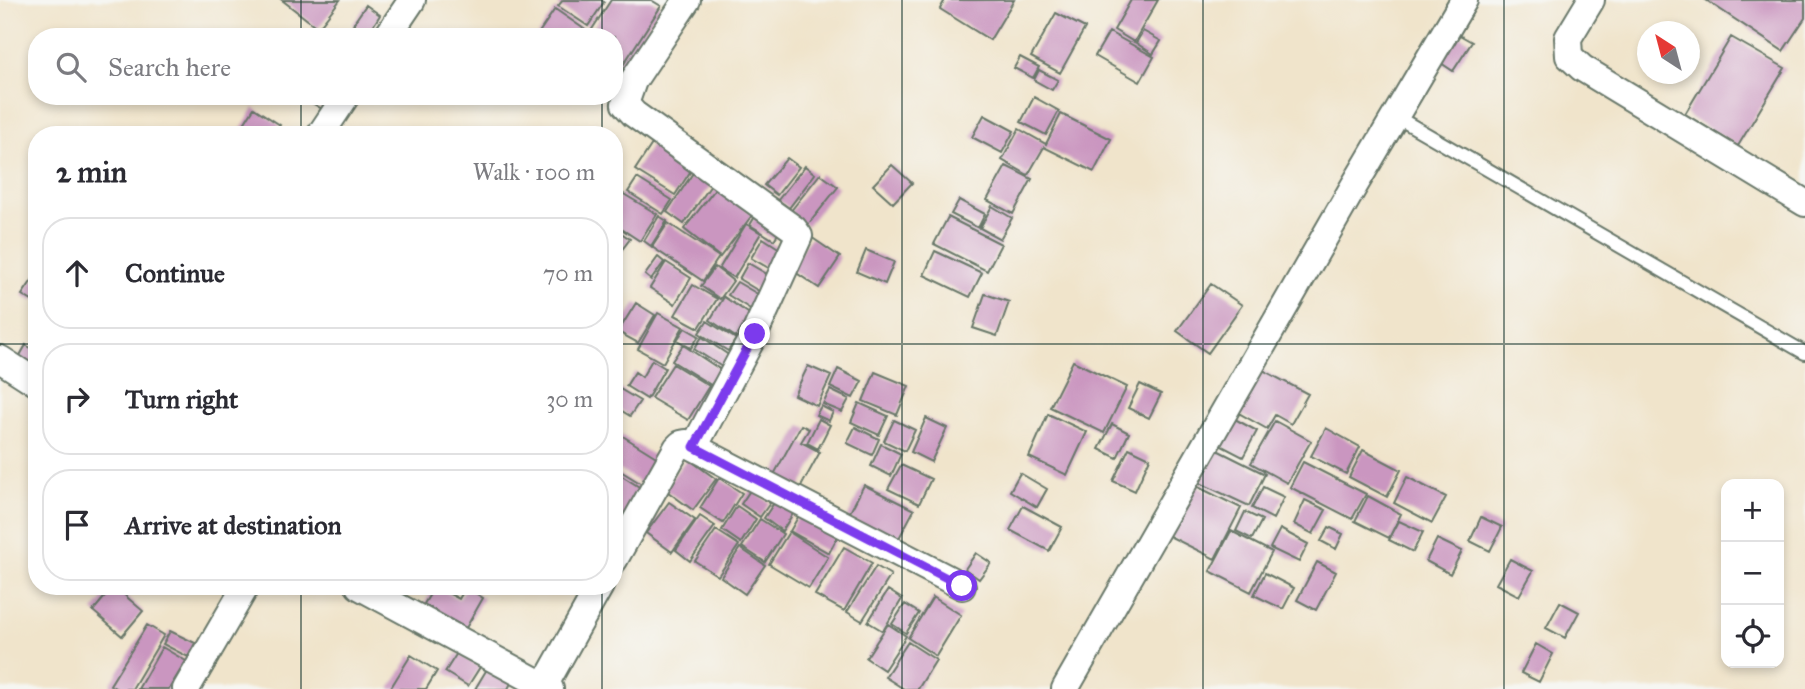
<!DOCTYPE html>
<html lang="en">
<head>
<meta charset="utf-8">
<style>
  :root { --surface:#fff; --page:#f2f2f3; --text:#2b2b33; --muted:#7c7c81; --line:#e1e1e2 }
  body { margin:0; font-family:"IM FELL Great Primer",serif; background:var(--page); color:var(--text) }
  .controls { position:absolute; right:21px; bottom:21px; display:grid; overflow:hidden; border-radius:14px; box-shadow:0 4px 10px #0003 }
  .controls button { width:63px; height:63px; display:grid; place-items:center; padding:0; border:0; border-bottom:2px solid var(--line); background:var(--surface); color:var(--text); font:35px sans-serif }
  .compass { position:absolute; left:1637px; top:21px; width:63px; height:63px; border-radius:50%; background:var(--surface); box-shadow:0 4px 10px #0003; rotate:324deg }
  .stop { position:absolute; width:21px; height:21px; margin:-16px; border:5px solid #7c3aed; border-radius:50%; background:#fff }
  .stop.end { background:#7c3aed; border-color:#fff; box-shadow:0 2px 7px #0008 }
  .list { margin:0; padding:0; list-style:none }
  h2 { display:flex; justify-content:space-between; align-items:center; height:91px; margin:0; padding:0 28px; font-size:30px }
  h2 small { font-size:23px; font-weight:400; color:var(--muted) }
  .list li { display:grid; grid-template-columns:46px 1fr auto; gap:21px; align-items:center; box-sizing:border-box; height:112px; margin:0 14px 14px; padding:0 14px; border:2px solid var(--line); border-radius:28px }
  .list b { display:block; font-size:26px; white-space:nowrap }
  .list em { font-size:23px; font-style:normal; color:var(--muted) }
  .icon { flex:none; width:38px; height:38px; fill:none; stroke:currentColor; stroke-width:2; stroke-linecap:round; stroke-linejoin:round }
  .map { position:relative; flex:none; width:1805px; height:689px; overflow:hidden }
  .search { position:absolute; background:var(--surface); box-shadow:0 4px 10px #0003; left:28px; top:28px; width:595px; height:77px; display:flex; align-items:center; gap:18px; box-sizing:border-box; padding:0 24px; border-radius:28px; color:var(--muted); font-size:26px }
  .panel { position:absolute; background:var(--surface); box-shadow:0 4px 10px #0003; left:28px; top:126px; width:595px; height:469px; border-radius:28px }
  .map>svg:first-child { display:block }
  .building { fill:#ca96c0 }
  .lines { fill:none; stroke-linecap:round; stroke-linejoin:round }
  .lane-casing { stroke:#687769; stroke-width:16 }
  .street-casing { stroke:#687769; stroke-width:30 }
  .lane { stroke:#fff; stroke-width:12 }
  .street { stroke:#fff; stroke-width:26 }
  .route { stroke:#7c3aed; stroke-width:9 }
  .grid { fill:none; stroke:#1f3d34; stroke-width:2; stroke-opacity:0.55 }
</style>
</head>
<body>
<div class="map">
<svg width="1805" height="689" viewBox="0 0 1805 689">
  <rect width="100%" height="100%" fill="#f6f6f2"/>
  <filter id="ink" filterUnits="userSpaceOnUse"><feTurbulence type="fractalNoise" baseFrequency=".0143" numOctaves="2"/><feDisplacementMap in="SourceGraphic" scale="14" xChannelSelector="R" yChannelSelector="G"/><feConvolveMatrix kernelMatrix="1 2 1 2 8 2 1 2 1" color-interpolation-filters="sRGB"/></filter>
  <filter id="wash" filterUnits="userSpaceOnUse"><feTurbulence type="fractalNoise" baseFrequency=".00686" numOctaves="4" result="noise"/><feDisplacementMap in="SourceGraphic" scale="28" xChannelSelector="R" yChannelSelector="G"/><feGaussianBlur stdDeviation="1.57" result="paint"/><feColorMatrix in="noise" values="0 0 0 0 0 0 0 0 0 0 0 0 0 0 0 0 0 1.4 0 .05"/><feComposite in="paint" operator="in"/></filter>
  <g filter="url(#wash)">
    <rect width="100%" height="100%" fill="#f0e4cb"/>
    <g id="blocks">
      <path class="building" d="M282,0H340L318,28Z
        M563,0H601L604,2L588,26L558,6Z
        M611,0H651L661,6L614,79V37H587Z
        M945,0H1014L990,40L940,9Z
        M1131,0H1158L1134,42L1114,30Z
        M1706,0H1805V18L1783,51Z
        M366,5L380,15L368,34L353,24Z
        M555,9L587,31L583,37H536Z
        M1056,13L1085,28L1060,73L1031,57Z
        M1143,31L1161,41L1153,54L1136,43Z
        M1109,32L1154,57L1140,82L1095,56Z
        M1456,33L1472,42L1453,71L1438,61Z
        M1731,37L1785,68L1738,146L1685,114Z
        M1020,57L1039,67L1033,78L1014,68Z
        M1039,70L1058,80L1052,90L1034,80Z
        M316,96H331L324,110L312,103Z
        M1034,97L1059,111L1046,135L1021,122Z
        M254,108L280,125L274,135H237Z
        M1061,114L1111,139L1094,172L1044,147L1028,175L1002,160L1019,129L1046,144Z
        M984,115L1014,131L1002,153L972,137Z
        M652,144L692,169L675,195L635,170Z
        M787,158L799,167L777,195L764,185Z
        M892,165L912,183L893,203L873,185Z
        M805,166L815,174L789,208L778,200Z
        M1006,166L1032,179L1013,214L987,200Z
        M693,173L711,185L684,224L667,212Z
        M820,174L838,187L807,226L790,212Z
        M637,178L672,200L663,214L628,192Z
        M717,187L753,214L720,257L684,229Z
        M622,193L657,214L640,241L614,224V206Z
        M959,200L985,214L978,228L951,214Z
        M992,206L1012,218L1000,239L980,228Z
        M759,210L783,225L774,240L750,225Z
        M659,216L667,221L651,246L644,241Z
        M948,217L1001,244L987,271L934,244Z
        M668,223L719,257L703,281L652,247Z
        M746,224L761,233L734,278L719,269Z
        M614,228L630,239L614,260Z
        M811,237L840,257L819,288L789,268Z
        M763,238L783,251L772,270L751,258Z
        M866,250L894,262L885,284L857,272Z
        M935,251L982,273L970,297L924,275Z
        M658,257L664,262L651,280L645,275Z
        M666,262L691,278L675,304L650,288Z
        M748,263L772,277L762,293L739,279Z
        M715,267L733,281L720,299L701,286Z
        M33,279L37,281V295L32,301L22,295Z
        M737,282L761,296L752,310L728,295Z
        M1211,284L1242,305L1208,353L1177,331Z
        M693,285L717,299L699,328L675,315Z
        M985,294L1009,302L997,336L973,328Z
        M724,297L751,315L737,338L710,320Z
        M636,303L655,315L638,343L618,332Z
        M658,313L683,327L663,363L638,349Z
        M707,321L736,339L728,351L699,333Z
        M685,328L699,336L691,348L677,340Z
        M702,337L730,356L722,367L694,349Z
        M26,345L37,352V371L18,359Z
        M683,345L721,370L711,385L672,361Z
        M652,360L665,368L647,399L626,386L635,372L642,377Z
        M1073,361L1127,387L1104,433L1050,407Z
        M673,364L709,386L688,420L651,398Z
        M808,366L831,376L817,406L794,395Z
        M838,369L862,381L853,398L830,387Z
        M1261,369L1308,394L1291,424L1275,415L1267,429L1237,412Z
        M875,372L909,386L897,415L863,401Z
        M1140,384L1161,394L1149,418L1128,408Z
        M620,389L640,401L630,416L614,406V398Z
        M830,390L849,399L842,412L823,404Z
        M859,403L888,416L879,435L851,422Z
        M821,406L833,412L829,421L816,415Z
        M1048,414L1087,432L1067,475L1029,457Z
        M926,418L947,428L931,462L911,452Z
        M1233,418L1257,431L1243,457L1218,444Z
        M819,419L830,425L818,449L807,443Z
        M894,420L915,430L905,451L884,441Z
        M1275,421L1311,441L1287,483L1251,463Z
        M1112,424L1129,433L1117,458L1099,449Z
        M801,425L809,429L801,442L820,452L797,494L771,480Z
        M855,427L879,439L872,455L847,443Z
        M1326,428L1360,447L1346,474L1311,456Z
        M621,435L661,460L645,486L614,467V446Z
        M881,444L901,454L891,476L871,466Z
        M1129,448L1150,458L1135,491L1113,481Z
        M1217,450L1265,474L1249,506L1200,483Z
        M1363,450L1401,470L1387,497L1349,477Z
        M687,458L716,479L693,510L664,489Z
        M1303,462L1366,494L1352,519L1290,487Z
        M901,465L931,479L919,504L888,489Z
        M614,471L644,490L626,520L614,513Z
        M1020,473L1047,489L1037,507L1010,491Z
        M1407,477L1446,497L1432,523L1394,503Z
        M719,478L742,493L723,523L700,508Z
        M1190,483L1241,508L1215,559L1165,534Z
        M864,485L914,510L897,542L847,518Z
        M1263,487L1284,497L1273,519L1252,508Z
        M751,489L770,503L760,517L741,504Z
        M1368,496L1401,514L1389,538L1355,521Z
        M776,500L794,512L782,531L764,518Z
        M1305,500L1326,510L1313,534L1294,524Z
        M669,502L695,520L672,552L646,533Z
        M737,506L756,519L741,543L722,530Z
        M1023,506L1062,527L1049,551L1010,530Z
        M802,510L840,532L829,553L790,531Z
        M1245,512L1262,520L1252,539L1236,531Z
        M700,516L715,526L690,561L676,550Z
        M1481,517L1502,527L1490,551L1470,541Z
        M760,519L783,534L765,562L742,547Z
        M1399,521L1423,532L1413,552L1389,540Z
        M1329,527L1343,534L1336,549L1321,541Z
        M1280,529L1308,544L1299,562L1270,548Z
        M716,530L739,545L718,576L695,561Z
        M1231,531L1272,552L1251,592L1210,571Z
        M789,532L828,557L809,588L769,564Z
        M1437,539L1462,551L1450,574L1426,561Z
        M844,547L872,563L844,611L815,595Z
        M740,548L765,565L745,594L721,577Z
        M976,553L991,563L979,579L965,569Z
        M1510,559L1533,571L1519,596L1496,584Z
        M1317,562L1336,572L1316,610L1297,600Z
        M876,566L891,575L862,621L847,612Z
        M1265,573L1294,588L1283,609L1254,595Z
        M114,586L143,611L122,636L93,611Z
        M435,586L459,599L466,587L483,598L466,628L424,604Z
        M888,590L902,599L883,631L868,622Z
        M933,597L961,615L936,656L908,638Z
        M1560,602L1579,612L1565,638L1546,628Z
        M905,604L919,613L906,633L892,624Z
        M888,624L906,636L884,670L866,658Z
        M147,625L164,635L132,689H117L110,685Z
        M170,631L195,643L188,657L163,644Z
        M908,642L936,660L918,689H904L885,677Z
        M1536,644L1553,654L1539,682L1521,673Z
        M162,647L186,661L169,689H138Z
        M457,653L480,667L468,686L445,672Z
        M411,655L437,671L426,689H390Z
        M487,669L511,683L508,689H475Z"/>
    </g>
  </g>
  <g filter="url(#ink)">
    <use href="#blocks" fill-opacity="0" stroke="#687769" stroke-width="2"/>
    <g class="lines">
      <g class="lane-casing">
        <path id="lane" d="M1395,116L1805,353"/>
      </g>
      <g class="street-casing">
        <path id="street" d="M687,0L633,81L625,104L634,114L794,229L799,236L755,333L694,447
          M1591,0L1568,38L1569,56L1582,68L1805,203
          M387,37L412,0
          M320,135L346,96
          M0,359L37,383
          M614,560L677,448L681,444L686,443L962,586
          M359,586L550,689
          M544,686L600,586
          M186,689L246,586
          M1065,689L1354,186L1464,0"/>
      </g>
      <use href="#lane" class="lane"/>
      <use href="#street" class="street"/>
    </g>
  </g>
  <g class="lines" filter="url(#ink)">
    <path class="route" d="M755,334L694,447L962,586"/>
  </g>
  <path class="grid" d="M301,0V37M602,0V37M902,0V689M1203,0V689M1504,0V689M301,96V135M602,96V135M0,344H37M614,344H1805M301,586V689M602,586V689"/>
</svg>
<div class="controls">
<button>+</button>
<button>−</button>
<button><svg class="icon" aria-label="locate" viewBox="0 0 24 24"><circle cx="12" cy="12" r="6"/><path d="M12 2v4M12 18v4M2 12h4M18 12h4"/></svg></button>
</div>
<svg class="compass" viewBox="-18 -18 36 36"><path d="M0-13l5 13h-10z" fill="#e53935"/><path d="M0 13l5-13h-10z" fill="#7c7c81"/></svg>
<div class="stop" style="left:962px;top:586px"></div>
<div class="stop end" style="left:755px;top:334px"></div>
<div class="search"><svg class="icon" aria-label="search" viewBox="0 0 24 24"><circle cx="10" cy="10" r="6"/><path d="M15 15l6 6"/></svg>Search here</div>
<section class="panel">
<h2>2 min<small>Walk · 100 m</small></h2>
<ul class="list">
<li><svg class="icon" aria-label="ahead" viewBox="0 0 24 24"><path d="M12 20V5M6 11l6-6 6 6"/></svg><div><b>Continue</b></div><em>70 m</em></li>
<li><svg class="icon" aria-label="right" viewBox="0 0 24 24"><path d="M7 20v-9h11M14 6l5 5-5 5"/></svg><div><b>Turn right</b></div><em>30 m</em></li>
<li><svg class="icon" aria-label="arrive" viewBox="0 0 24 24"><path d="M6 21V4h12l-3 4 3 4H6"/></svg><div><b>Arrive at destination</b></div></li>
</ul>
</section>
</div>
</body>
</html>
